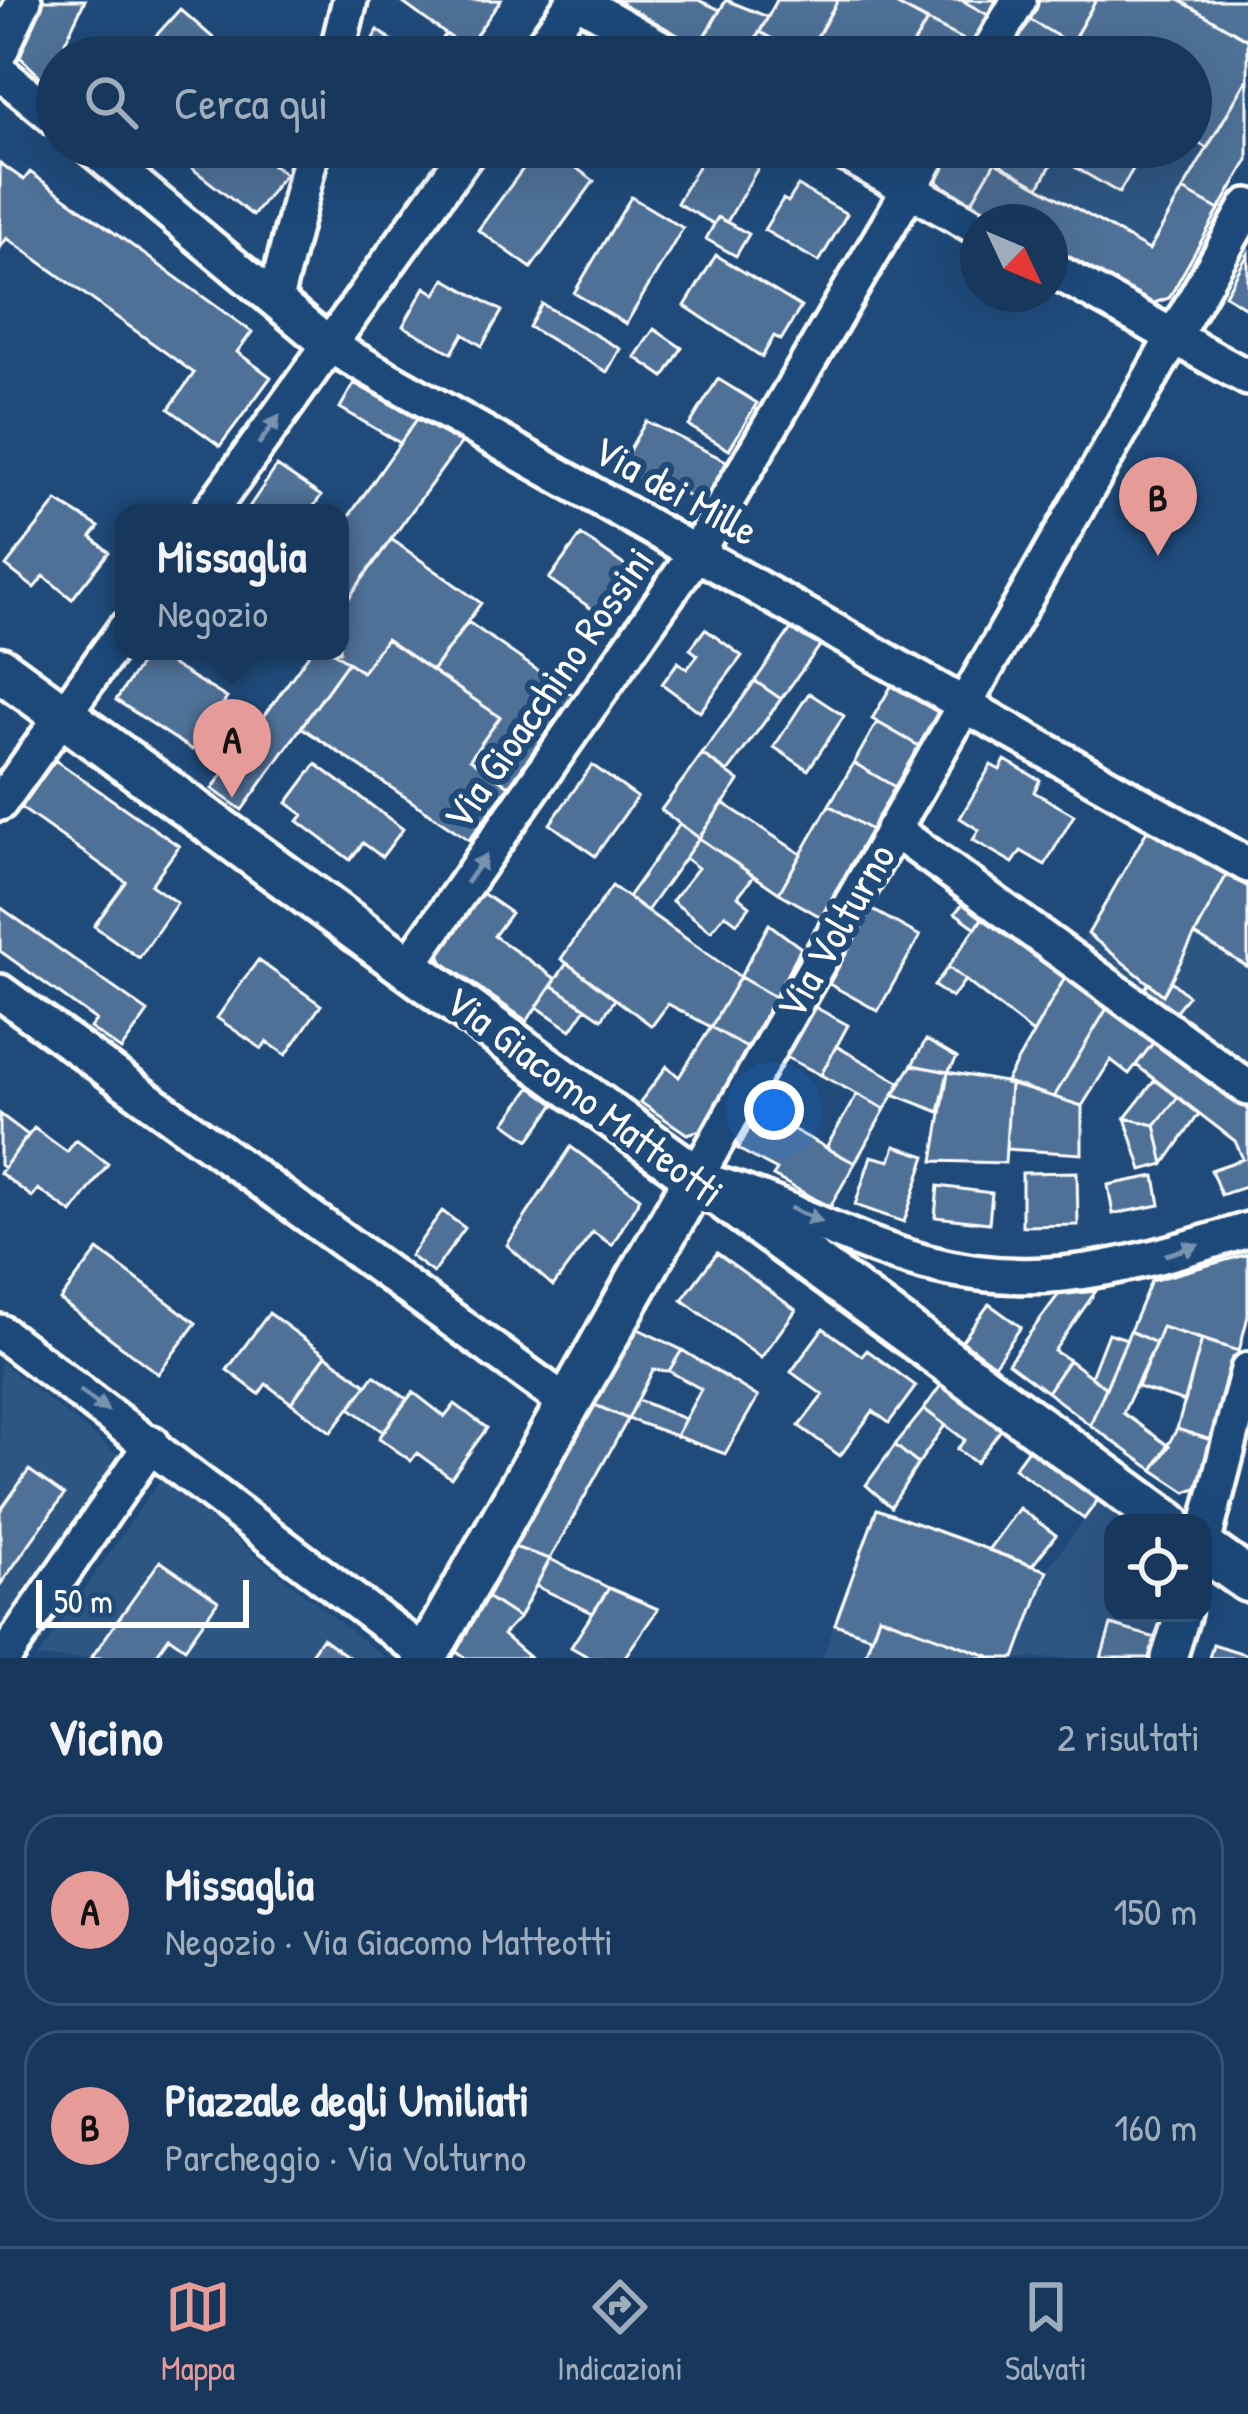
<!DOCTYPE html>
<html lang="it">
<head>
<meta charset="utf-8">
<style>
  :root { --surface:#17385c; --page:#244365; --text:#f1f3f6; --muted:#9eacbb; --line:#365272; --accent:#e69b98 }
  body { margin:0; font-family:"Patrick Hand",sans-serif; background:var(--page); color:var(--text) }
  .controls { position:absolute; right:36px; bottom:36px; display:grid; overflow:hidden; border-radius:24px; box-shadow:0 12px 48px #0002 }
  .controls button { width:108px; height:108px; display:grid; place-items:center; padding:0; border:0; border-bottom:3px solid var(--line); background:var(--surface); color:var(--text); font:60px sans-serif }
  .compass { position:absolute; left:960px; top:204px; width:108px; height:108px; border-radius:50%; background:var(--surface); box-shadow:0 12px 48px #0002; rotate:134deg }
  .scale { position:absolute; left:36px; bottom:30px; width:213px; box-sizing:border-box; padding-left:12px; border:6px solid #fff; border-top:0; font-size:33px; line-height:42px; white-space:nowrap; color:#fff; -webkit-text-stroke:9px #1f4a7a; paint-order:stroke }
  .you { position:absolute; left:774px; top:1110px; width:42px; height:42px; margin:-30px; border:9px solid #fff; border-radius:50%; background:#1a73e8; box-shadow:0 0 0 18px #1a73e833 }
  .badge { display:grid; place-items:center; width:78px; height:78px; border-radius:50%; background:var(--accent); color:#111; font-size:39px; font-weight:700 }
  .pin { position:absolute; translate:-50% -99px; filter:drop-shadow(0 3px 6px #0008) }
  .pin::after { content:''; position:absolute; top:63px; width:42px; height:36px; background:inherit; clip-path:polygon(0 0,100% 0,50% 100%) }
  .popup { position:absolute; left:115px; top:504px; width:234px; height:156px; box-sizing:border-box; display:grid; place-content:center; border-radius:24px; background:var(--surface); filter:drop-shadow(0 3px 9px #0005); font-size:39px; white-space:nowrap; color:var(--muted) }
  .popup b { font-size:45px; color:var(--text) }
  .popup::after { content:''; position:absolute; left:50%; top:100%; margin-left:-24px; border:24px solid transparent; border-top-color:var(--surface) }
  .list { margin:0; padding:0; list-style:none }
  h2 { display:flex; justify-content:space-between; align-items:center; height:156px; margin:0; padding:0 48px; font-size:51px }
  h2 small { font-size:39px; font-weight:400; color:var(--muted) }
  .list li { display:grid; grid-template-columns:78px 1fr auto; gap:36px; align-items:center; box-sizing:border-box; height:192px; margin:0 24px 24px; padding:0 24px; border:3px solid var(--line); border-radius:36px }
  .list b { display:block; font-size:45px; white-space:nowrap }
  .list p { margin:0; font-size:39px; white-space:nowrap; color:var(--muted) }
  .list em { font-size:39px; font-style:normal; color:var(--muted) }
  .icon { flex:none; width:66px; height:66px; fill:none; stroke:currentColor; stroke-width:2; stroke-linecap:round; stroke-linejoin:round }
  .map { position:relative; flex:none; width:1248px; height:1658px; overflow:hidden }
  .search { position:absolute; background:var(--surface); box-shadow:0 12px 48px #0002; left:36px; right:36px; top:36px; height:132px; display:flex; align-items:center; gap:30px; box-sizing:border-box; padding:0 42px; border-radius:66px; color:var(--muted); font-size:45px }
  .sheet { height:588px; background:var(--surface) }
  nav { display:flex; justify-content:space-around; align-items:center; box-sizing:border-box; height:168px; border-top:3px solid var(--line); background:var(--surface); font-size:33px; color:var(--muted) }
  nav a { display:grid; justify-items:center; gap:6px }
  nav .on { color:var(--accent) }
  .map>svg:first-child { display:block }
  .built { fill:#2e5683 }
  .building { fill:#507197; stroke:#fff; stroke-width:3 }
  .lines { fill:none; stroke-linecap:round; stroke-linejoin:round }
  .minor-casing { stroke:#fff; stroke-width:42 }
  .tertiary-casing { stroke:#fff; stroke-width:51 }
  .minor { stroke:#1f4a7a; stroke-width:33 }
  .tertiary { stroke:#1f4a7a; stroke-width:42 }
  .oneway { fill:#7992af }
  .labels { text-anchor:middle; stroke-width:12; stroke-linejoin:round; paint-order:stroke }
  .street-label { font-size:42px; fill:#fff; stroke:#1f4a7a }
</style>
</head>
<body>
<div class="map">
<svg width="1248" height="1658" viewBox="0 0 1248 1658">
  <rect width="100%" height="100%" fill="#1f4a7a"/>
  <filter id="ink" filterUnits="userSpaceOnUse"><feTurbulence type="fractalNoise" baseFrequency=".00833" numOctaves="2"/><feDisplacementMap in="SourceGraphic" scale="24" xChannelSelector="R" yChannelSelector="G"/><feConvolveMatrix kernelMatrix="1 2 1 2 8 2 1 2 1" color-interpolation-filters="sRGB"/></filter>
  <g filter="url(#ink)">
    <path class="built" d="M1248,0V160L1169,298L1145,306L1050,251V222H999L942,189L935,177L953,147H1191V57Z
      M1148,829L1248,887V1067L1082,941Z
      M0,1362L121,1457L0,1635Z
      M160,1480L385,1658H37Z
      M1103,1493L1141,1523H1113V1613H1162L1150,1658H822L877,1509L1046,1571Z"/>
    <path class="building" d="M39,0H85L65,42L77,55L57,57V78L50,86L20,57Z
      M399,0H501L466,49Z
      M617,0H698L720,10L691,57L612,9Z
      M726,0L768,17L745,57H713L698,49Z
      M777,0H838L805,57L760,32Z
      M838,0H888L927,21L906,57H806Z
      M888,0H961L990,16L974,45Z
      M961,0H999L990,16Z
      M1037,0H1096L1071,44L1027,18Z
      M1096,0H1179L1248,40V78L1207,148L1191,139V57H1063Z
      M1179,0H1248V40Z
      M180,9L235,57H175L154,38Z
      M1027,18L1071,44L1063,57H1004Z
      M927,21L974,45L967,57H906Z
      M378,30L414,57H362Z
      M760,32L805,57H806H745Z
      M446,34L476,55L474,57H429Z
      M1248,78V160L1219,210L1183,190Z
      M119,147H151L137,163Z
      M203,147H275L279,155L271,164L285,174L253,216L189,166Z
      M539,147H548L594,181L531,268L478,230Z
      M709,147H770L727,222L718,217L714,224L677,203Z
      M863,147H916L892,163Z
      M953,147H1011L1001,165L995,162L970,205L942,189L935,177Z
      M1011,147H1052L1049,152L1056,156L1039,187L1001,165Z
      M1052,147H1146L1119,193L1049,152Z
      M995,162L1149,250L1183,190L1219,210L1169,298L1145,306L1050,251V222H999L970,205Z
      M0,163L24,180L30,172L252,332L237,352L271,377L220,446L169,409L194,373L7,238L0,248Z
      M798,186L847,214L819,262L764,230L783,199L788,202Z
      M631,197L683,228L626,324L574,293Z
      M718,217L749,234L736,256L706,239Z
      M1248,254V307L1246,308L1225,295Z
      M716,255L801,307L781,340L774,336L762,357L685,306Z
      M445,279L502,311L482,346L463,334L452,353L403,326L425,287L436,294Z
      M542,304L620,349L607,372L529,327Z
      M654,329L682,348L664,377L635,357Z
      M718,379L757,403L729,450L689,426Z
      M354,383L417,419L400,443L340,408Z
      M417,419L461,443L340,610V573L352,555L340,547V529Z
      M646,421L730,463L705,506L649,472L644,481L620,466Z
      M277,466L321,496L309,513H245Z
      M57,501L99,527L91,537L109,552L72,599L44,576L34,588L6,566Z
      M581,535L634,572L599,614L549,579Z
      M391,539L481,603L432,671L386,639L362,672L332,651H340V610Z
      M468,622L573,695L509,786L470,759L500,717L432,671Z
      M705,629L742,656L700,712L662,684L678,662L687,669L698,655L690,649Z
      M791,629L820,646L781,699L755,681Z
      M386,639L500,717L470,759L509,786L469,840L301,727L348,662L362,672Z
      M149,651L227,698L192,750L116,700Z
      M311,651H332L348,662L242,810L212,789Z
      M896,678L948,707L924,749L872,719Z
      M755,681L781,699L728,772L702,754Z
      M809,693L844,716L808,770L774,747Z
      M877,722L919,746L895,787L854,763Z
      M702,754L739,781L699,838L661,810Z
      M55,760L179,846L151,885L177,903L139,958L94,926L126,882L21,808Z
      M1005,760L1040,780L1034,792L1074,815L1045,865L1021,851L1013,863L973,840L979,830L960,818L991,765L1000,770Z
      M854,763L895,787L871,830L829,805Z
      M316,764L403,829L382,857L363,843L350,860L298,821L303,815L287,803Z
      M592,765L637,797L595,856L550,824Z
      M723,803L801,854L779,893L699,838Z
      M829,805L871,830L821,917L779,893Z
      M680,824L699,838L647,911L628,897Z
      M1148,829L1227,874L1163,995L1088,934Z
      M699,838L754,876L738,896L750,906L737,923L725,914L711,931L672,901L698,868L685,858Z
      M1227,874L1248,887V967L1195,935Z
      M612,886L740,977L711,1027L668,1004L652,1026L561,959Z
      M478,890L511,913L494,936L556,979L527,1021L442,962L439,945Z
      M966,900L985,914L976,928L955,913Z
      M0,907L148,1012L121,1050L90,1028L96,1020L0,951Z
      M871,909L920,936L878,1011L829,984Z
      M985,914L1067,974L1033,1033L948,967Z
      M769,924L801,948L775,997L740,977Z
      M258,960L321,1005L286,1055L267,1042L262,1049L217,1018Z
      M567,963L615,999L602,1019L552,985Z
      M948,967L965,980L952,998L934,986Z
      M1067,974L1109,1005L1054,1097L1005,1083Z
      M740,977L775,997L747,1048L711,1027Z
      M1171,981L1188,996L1174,1013L1144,990L1149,983L1163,995Z
      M552,985L586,1008L571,1030L537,1007Z
      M1109,1005L1156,1039L1129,1074L1111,1060L1082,1106L1054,1097Z
      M813,1006L848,1025L821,1075L786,1057Z
      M711,1027L747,1048L704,1129L687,1134L640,1102L667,1066L679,1077Z
      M1156,1039L1248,1106V1186L1221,1195L1211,1170L1243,1159L1235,1141L1136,1065Z
      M926,1040L957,1058L948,1072L912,1065Z
      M836,1046L901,1083L885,1109L821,1075Z
      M912,1065L948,1072L939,1112L893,1094Z
      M948,1072L1010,1083L1005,1163L933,1161Z
      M1155,1080L1178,1097L1155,1125L1125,1118Z
      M1010,1083L1082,1106V1154L1006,1149Z
      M531,1087L555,1104L529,1140L505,1123Z
      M857,1094L885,1109L855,1163L826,1148Z
      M1178,1097L1199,1114L1164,1164L1155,1125Z
      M759,1111L855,1163L830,1207L773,1176L777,1170L738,1149Z
      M0,1114L28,1135L4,1168L0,1165Z
      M1125,1118L1155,1125L1164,1164L1142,1170Z
      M34,1128L67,1152L76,1140L108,1164L72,1213L38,1189L32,1197L0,1173Z
      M895,1146L926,1156L904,1222L855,1205L871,1156L890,1161Z
      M571,1147L640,1198L612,1245L593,1232L553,1286L507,1245Z
      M1077,1172L1078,1225L1022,1226V1173Z
      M1155,1176L1160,1205L1113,1214L1108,1185Z
      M938,1186L992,1193L989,1223L935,1217Z
      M442,1211L465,1228L433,1273L410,1256Z
      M98,1250L196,1323L158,1374L60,1300Z
      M717,1253L796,1310L761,1358L682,1300Z
      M1248,1254V1316L1239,1351L1162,1327L1156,1343L1130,1331L1151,1281Z
      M1096,1291L1054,1351L1069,1360L1047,1392L1008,1363L1058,1295Z
      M989,1304L1021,1327L994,1365L962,1341Z
      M269,1313L326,1355L291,1403L266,1384L259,1394L227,1370Z
      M632,1326L682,1350L669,1371L653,1370L628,1419L595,1405Z
      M1162,1327L1202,1339L1185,1402L1138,1387Z
      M823,1328L862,1356L867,1350L916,1386L889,1423L873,1411L840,1456L799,1426L823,1395L791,1372Z
      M1130,1331L1156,1343L1123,1413L1169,1446L1153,1470L1090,1425Z
      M1108,1333L1127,1339L1106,1388L1091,1377Z
      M1202,1339L1239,1351L1214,1441L1177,1429Z
      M682,1350L758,1397L725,1454L676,1436L701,1389L669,1371Z
      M326,1355L367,1385L331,1432L291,1403Z
      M1069,1360L1106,1388L1090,1425L1047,1392Z
      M374,1375L407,1399L383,1432L350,1408Z
      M946,1378L1006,1423L976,1463L957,1449L965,1440L924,1409Z
      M413,1392L445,1417L455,1404L487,1428L451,1478L417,1453L411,1461L379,1438Z
      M638,1400L685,1419L676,1436L628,1419Z
      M595,1405L628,1419L550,1559L514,1547Z
      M924,1409L945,1425L918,1464L895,1445Z
      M1177,1429L1214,1441L1201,1486L1186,1492L1153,1470Z
      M1033,1442L1103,1493L1084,1519L1014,1468Z
      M895,1445L918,1464L891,1507L866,1485Z
      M29,1470L64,1495L0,1585V1511Z
      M1019,1508L1056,1535L1032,1566L988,1550Z
      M877,1509L1047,1571L1015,1658H994L879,1616L872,1637L835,1624Z
      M514,1547L550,1559L519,1618L487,1597Z
      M550,1559L609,1588L593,1613L536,1586Z
      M160,1561L218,1601L185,1648L169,1637L154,1658H91Z
      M609,1588L658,1609L624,1658H590L571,1647Z
      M487,1597L519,1618L503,1635L530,1658H465L455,1651Z
      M879,1616L994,1658H864Z
      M1111,1625L1156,1638L1150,1658H1101Z
      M322,1638L350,1658H308Z
      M1213,1644L1248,1655V1658H1209Z"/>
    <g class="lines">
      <g class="minor-casing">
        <path id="minor" d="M577,0L677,57
          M0,52L24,0
          M336,57L350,0
          M534,57L575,0
          M986,57L1019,0
          M0,72L57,119
          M91,147L330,346L1248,865
          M834,147L978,228
          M1248,206L695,1179C759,1193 813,1223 874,1246C1016,1300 1111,1272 1248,1230
          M1050,268L1248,378
          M275,300L313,147
          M209,513L471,147
          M0,803L124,630
          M893,829L1248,1088
          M409,965L696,553L934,147
          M0,992L568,1404
          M0,1332L430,1658
          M1203,1544L1248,1370
          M4,1658L152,1443
          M1169,1658L1183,1613"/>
      </g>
      <g class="tertiary-casing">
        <path id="tertiary" d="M0,669L1169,1523
          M1203,1548L1248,1580
          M425,1658L695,1179"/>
      </g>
      <use href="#minor" class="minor"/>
      <use href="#tertiary" class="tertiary"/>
    </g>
    <defs><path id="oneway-solid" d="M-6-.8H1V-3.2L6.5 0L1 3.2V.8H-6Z" transform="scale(3)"/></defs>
    <g class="oneway">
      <use href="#oneway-solid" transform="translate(269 430) rotate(-54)"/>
      <use href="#oneway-solid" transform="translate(476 869) rotate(-55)"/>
      <use href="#oneway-solid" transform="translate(806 1215) rotate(24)"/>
      <use href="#oneway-solid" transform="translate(1182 1250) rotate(-17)"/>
      <use href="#oneway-solid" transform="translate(94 1401) rotate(36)"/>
    </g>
  </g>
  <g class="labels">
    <g class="street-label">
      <text transform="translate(676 490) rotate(29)" y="15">Via dei Mille</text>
      <text transform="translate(548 688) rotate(-55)" y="15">Via Gioacchino Rossini</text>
      <text transform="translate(835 931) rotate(-60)" y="15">Via Volturno</text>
      <text transform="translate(585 1096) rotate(37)" y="15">Via Giacomo Matteotti</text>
    </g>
  </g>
</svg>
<div class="controls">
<button><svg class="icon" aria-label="locate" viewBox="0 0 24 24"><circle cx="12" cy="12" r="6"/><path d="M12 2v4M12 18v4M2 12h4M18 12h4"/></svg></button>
</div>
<svg class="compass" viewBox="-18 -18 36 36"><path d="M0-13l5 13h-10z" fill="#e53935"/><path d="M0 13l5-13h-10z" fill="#9eacbb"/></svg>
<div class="scale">50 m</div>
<div class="you"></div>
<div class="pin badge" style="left:232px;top:798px">A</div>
<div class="popup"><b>Missaglia</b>Negozio</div>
<div class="pin badge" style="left:1158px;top:556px">B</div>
<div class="search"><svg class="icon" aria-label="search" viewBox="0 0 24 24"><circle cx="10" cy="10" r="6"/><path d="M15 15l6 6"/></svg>Cerca qui</div>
</div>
<section class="sheet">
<h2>Vicino<small>2 risultati</small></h2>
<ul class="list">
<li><span class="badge">A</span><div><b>Missaglia</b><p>Negozio · Via Giacomo Matteotti</p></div><em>150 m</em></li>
<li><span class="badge">B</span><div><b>Piazzale degli Umiliati</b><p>Parcheggio · Via Volturno</p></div><em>160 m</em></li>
</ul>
</section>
<nav>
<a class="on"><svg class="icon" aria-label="map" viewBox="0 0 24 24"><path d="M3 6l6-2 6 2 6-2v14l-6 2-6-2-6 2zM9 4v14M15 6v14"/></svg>Mappa</a>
<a><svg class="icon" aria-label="directions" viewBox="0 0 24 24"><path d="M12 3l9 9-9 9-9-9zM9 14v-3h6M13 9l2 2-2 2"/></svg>Indicazioni</a>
<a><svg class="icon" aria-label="saved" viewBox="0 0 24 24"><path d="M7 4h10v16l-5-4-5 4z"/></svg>Salvati</a>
</nav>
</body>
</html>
